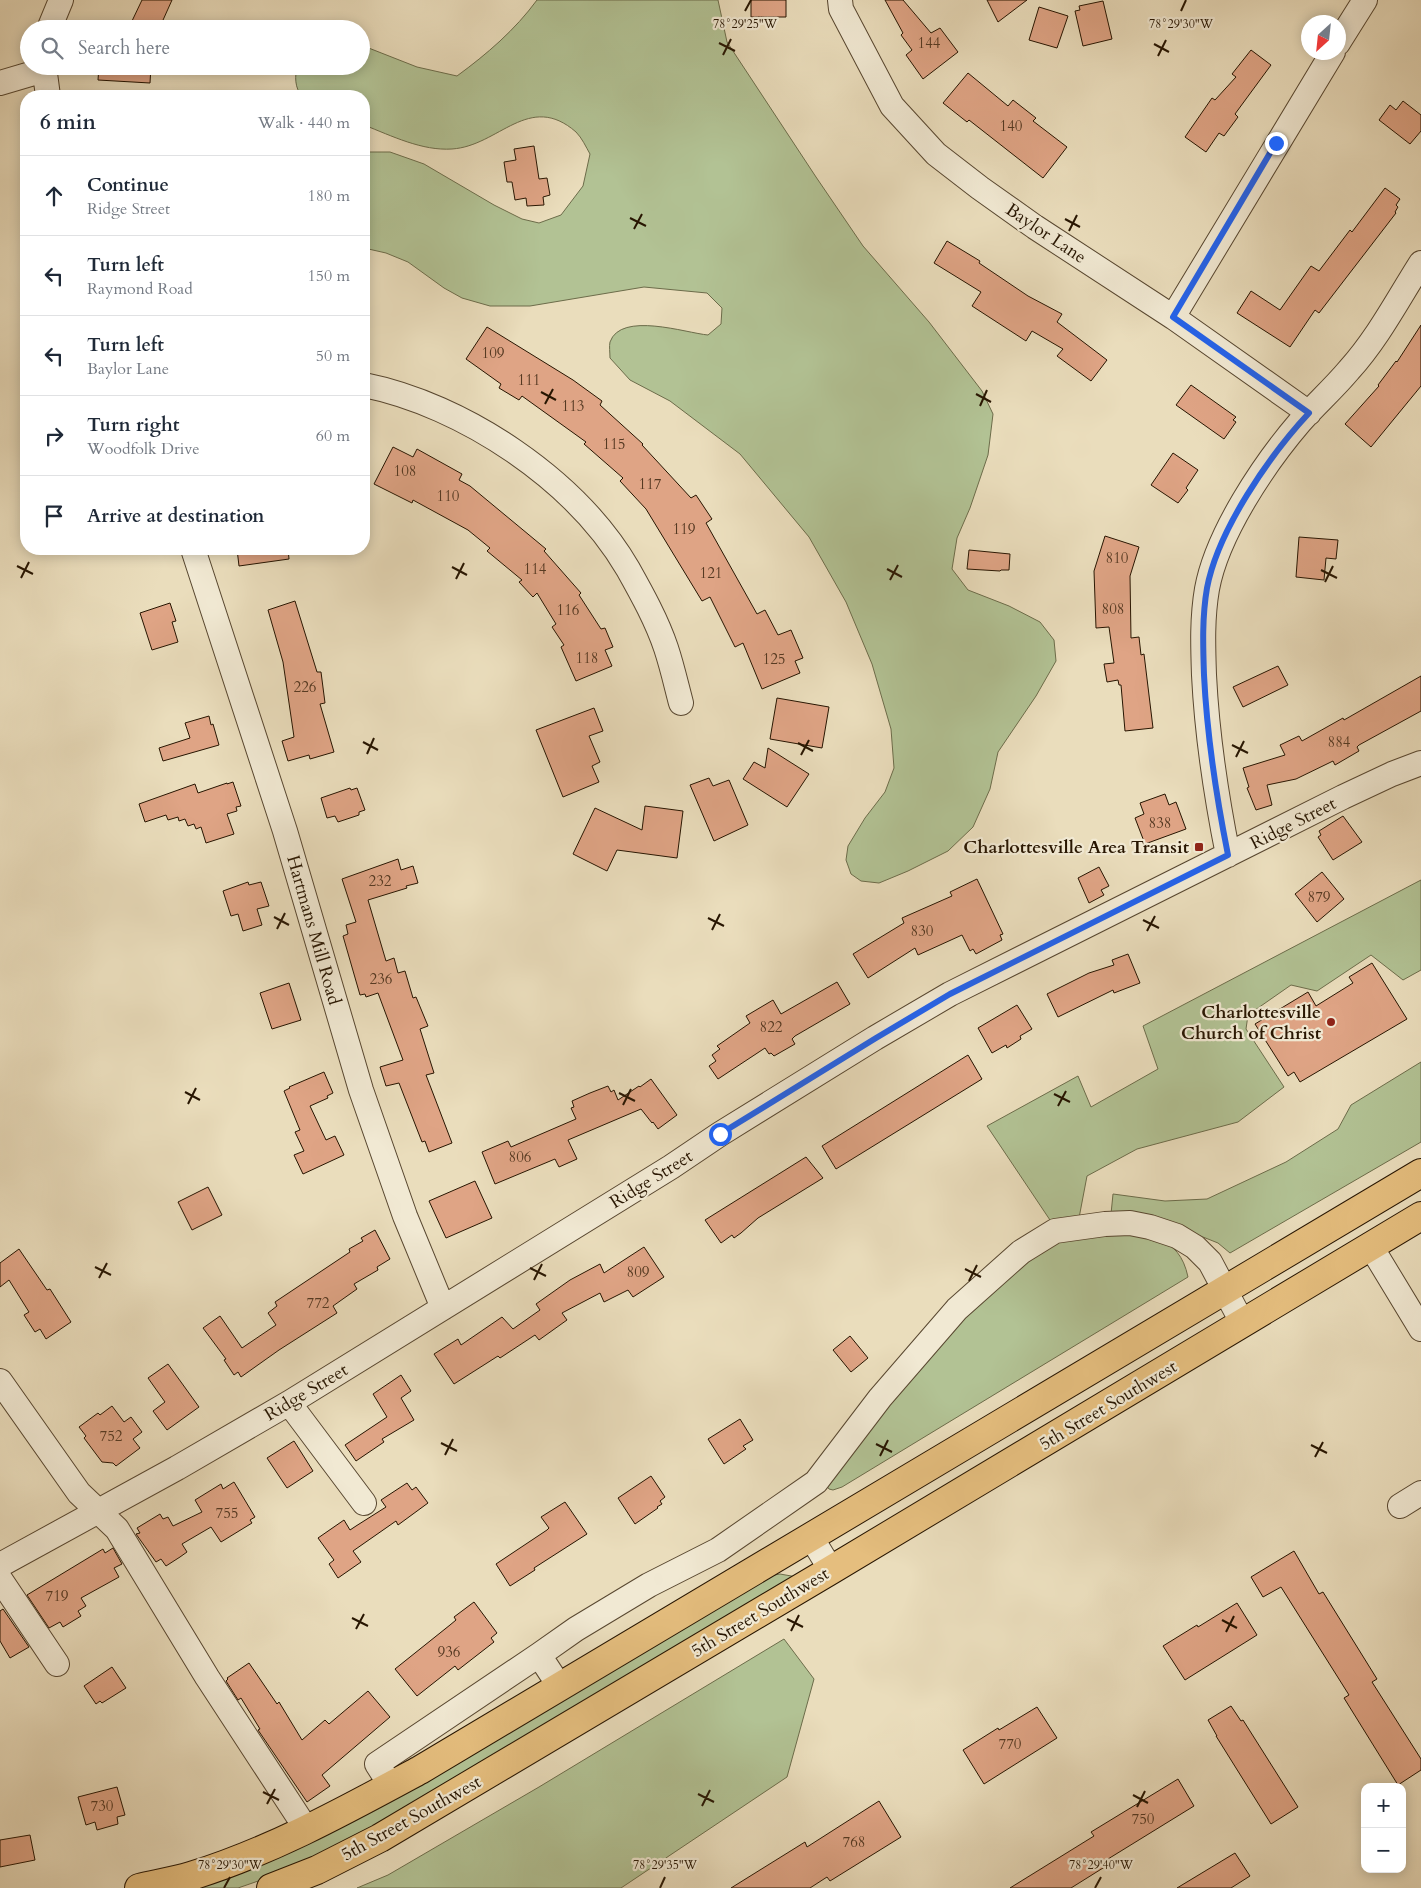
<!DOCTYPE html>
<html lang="en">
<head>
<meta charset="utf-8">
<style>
  :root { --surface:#fff; --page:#f2f2f3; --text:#1f2937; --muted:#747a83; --line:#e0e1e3 }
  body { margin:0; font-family:Cardo,serif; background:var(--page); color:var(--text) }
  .controls { position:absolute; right:15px; bottom:15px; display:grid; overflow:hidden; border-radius:10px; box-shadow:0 2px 12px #0003 }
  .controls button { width:45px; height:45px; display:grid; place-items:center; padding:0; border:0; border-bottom:1px solid var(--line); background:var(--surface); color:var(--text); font:25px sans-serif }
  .compass { position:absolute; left:1301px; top:15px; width:45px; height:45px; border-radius:50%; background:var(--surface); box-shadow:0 2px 12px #0003; rotate:207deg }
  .stop { position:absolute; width:15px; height:15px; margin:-11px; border:4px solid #2563eb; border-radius:50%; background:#fff }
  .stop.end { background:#2563eb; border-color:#fff; box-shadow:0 1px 5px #0008 }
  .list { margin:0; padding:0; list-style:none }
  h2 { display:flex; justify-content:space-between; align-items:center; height:65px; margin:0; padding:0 20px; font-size:21px }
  h2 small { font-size:16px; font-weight:400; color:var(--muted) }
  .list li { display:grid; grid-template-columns:32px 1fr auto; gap:15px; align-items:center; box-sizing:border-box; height:80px; padding:0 20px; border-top:1px solid var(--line) }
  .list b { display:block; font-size:19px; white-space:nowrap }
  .list p { margin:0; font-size:16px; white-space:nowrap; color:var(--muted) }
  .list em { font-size:16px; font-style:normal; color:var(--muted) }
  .icon { flex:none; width:28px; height:28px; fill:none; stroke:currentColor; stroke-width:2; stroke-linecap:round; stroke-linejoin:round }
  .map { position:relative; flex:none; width:1421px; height:1888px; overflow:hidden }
  .search { position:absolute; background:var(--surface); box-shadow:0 2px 12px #0003; left:20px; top:20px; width:350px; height:55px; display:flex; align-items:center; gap:12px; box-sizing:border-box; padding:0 18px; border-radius:28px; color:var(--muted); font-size:19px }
  .panel { position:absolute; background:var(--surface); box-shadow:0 2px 12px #0003; left:20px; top:90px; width:350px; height:465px; border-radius:20px }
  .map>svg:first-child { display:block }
  .green { fill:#b2c294; stroke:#6c6c4a }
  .building { fill:#dfa485; stroke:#271501 }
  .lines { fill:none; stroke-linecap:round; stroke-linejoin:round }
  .minor-casing { stroke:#584730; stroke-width:26 }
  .major-casing { stroke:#271501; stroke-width:30 }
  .minor { stroke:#f1e9d3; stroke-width:24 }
  .major { stroke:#e5be7e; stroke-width:28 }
  .route { stroke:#2563eb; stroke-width:6 }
  .ticks { fill:none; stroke:#271501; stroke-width:2 }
  .poi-dot { fill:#8f2418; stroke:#f1e9d3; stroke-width:2 }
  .labels { text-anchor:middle; stroke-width:4.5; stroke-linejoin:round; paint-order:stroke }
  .number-label { font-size:15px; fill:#553922 }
  .street-label { font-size:18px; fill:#271501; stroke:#f1e9d3 }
  .poi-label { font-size:18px; font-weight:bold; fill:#271501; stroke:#f1e9d3; text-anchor:end }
  .ticks-label { font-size:12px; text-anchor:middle; fill:#271501; stroke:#f1e9d3; stroke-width:4.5; stroke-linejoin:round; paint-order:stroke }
</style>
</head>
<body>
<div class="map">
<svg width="1421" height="1888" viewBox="0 0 1421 1888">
  <rect width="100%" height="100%" fill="#eaddbc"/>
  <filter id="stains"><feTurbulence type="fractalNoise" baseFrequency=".004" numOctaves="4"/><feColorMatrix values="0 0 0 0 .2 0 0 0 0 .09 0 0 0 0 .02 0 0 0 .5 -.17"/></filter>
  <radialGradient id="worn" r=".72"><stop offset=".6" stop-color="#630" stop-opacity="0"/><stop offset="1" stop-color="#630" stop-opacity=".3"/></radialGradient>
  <path class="green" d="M537,0H718L727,42L816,177L863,246L929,322L982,391L993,414L988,455L970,508L957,538L952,569L968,590L1009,606L1040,622L1054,640L1056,661L1036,696L998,752L990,789L973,827L948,851L908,871L879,883L861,881L851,874L846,860L848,846L865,818L885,792L894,768L891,729L872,664L846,602L809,537L740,454L670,401L630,380L610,358C610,353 609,346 610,342C621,311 686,333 708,335L721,324L722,308L707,293L644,287L530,306H490L462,298L444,288L408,262L386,253L364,248V152H390L424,164L494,205L522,219L539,223L561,215L583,186L590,154C586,147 582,138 576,132C529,91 499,146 452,149C422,151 392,136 364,125V96H302C295,89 294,75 298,66H361V45L417,67L457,76C487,54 515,30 537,0Z
    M1421,880V970L1403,980L1371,955L1317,991L1291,985L1248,1015L1246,1029L1284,1087L1238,1122L1137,1149L1087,1176L1079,1218L1054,1226L987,1126L1078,1076L1091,1107L1158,1069L1143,1026Z
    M1421,1062V1142L1230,1253L1218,1243L1158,1219L1111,1214L1113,1194L1165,1201L1207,1199L1286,1162L1338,1129L1351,1105Z
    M1111,1230C1147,1236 1179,1234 1188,1277L842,1487L833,1490L829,1489L826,1485L926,1356L1026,1255L1050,1239Z
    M780,1574L797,1577L379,1827L264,1879L238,1888H184L763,1577Z
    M784,1639L814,1679L787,1777L621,1888H357L388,1875L539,1787Z"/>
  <path class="building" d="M142,0H172L159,29H148L132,21Z
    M751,0H786V17H751Z
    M885,0H903L931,33L940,28L958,52L923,79L906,55L912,50L901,35L903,33Z
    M987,0H1027L998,22Z
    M1103,1L1112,39L1083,46L1075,11L1080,10L1079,6Z
    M1039,7L1068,16L1057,48L1029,40Z
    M1251,50L1271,65L1235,114L1238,117L1224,136L1219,133L1206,152L1185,137L1212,98L1215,100L1236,77L1232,74Z
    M99,66H151L150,83L98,80Z
    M968,73L1008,106L1013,100L1036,118L1033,121L1067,147L1043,178L969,120L967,122L943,103Z
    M1403,101L1421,115V131L1410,144L1379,120L1390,105L1396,110Z
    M534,146L539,179L547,178L550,195L543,197L544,205L527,206L526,198L515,200L512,182H507L504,162L516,160L514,149Z
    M1385,188L1400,199L1396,205L1398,207L1395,212L1396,213L1319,313L1315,310L1290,347L1237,313L1251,291L1280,310L1311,266L1319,271L1350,230L1352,232Z
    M947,241L980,261L979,263L1028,296L1062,314L1057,322L1107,360L1091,381L1057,356L1063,349L1032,331L1026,341L972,306L981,292L934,263Z
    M1421,325V386L1371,447L1345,424L1379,386L1378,385L1396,361L1397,362Z
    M487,327L573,380L602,401L600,405L643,444L642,445L691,498L696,495L712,519L706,523L757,614L765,610L778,635L791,630L803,658L795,661L800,673L762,689L743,643L735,647L710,597L702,601L646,509L620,481L623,478L584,444L586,442L522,396L519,400L499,388L501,384L466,359Z
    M1191,385L1236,417L1233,420L1236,422L1224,439L1176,405Z
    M393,447L413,457L417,449L462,474L459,480L470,486L546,549L544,551L581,593L579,595L601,629L605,628L613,647L605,650L612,666L576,681L561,647L564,645L552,627L556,624L537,593L533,597L519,582L522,580L487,551L490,548L468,530L413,500L412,503L374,484Z
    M1173,453L1198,470L1186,488L1188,490L1178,503L1151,485Z
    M1105,536L1139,547L1130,576L1131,638L1139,637L1141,655L1144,654L1153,728L1125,731L1121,685H1119L1118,680L1107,682L1104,664L1114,663L1109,627L1096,628L1094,571Z
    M1299,537L1338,540L1336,559L1326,558L1324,580L1296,577Z
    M237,549H288L289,559L239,566Z
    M969,550L1010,554L1009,570H1001L1000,571L967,569Z
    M295,601L317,672H321L325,703L320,704L334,752L310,759L309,755L288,761L282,741L294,737L283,662L268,610Z
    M170,603L176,621L172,622L178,642L152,650L140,613Z
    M1278,666L1288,685L1243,707L1233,687Z
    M1421,676V711L1359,745L1357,747L1359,751L1335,765L1333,761L1296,779L1267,785L1272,805L1256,810L1247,788L1249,787L1243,768L1285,755L1280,745L1299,736L1302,741L1343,718L1344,720Z
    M777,698L829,707L822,748L770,739Z
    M594,708L603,731L589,736L600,762L592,766L599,782L563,797L536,730Z
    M209,716L211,725L213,724L219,745L163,761L159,748L190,738L185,723Z
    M768,748L809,774L787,807L743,779L754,762L765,768Z
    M709,778L713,786L729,780L748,825L714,841L690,785Z
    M233,782L241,806L236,807L237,811L227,814L234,834L206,843L201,827L196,829L194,824L188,826L185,819L179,821L178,817L168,820L166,815L145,822L139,804L195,784L198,793L227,783V784Z
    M350,788L351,790L357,788L365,810L359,812V815L338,822L335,816L327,818L321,798Z
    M1165,794L1169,805L1176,802L1186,829L1145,844L1135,818L1144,814L1140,803Z
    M645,806L683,811L677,858L617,850L607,871L573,854L595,808L642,830Z
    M1343,816L1362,842L1333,860L1318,837L1321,835L1319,831Z
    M398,859L401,870L413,866L418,883L406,886L407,888L368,900L386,961L394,958L398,973L405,971L413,998L416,997L428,1026L420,1029L434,1073L426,1075L452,1143L429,1152L425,1141L422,1142L399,1083L386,1086L380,1067L403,1060L378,993L366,997L365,994L360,995L343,936L348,934L346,925L356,922L342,879Z
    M1099,867L1109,886L1101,890L1104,895L1089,903L1078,878Z
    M1322,872L1344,899L1317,922L1295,894Z
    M977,879L1003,934L1000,935L1002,940L976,954L973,949L970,951L962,935L918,955L915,948L868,978L853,954L904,923L902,918L952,896L950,892Z
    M248,882L249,885L261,882L269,906L257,909L262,925L243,931L238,914L231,916L223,891Z
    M1128,954L1140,983L1114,993L1113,990L1058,1017L1047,994L1089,973L1114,965L1112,960Z
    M1372,963L1407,1019L1300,1082L1294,1072L1288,1076L1255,1024L1308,992L1316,1006L1353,983L1349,977Z
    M837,982L850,1004L795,1036L792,1039L795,1044L774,1056L771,1053L769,1054L765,1048L718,1079L709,1066L716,1061L712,1055L720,1049L717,1046L750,1023L746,1016L773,1000L781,1014Z
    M289,983L301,1020L272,1029L260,993Z
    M1017,1005L1032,1029L1020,1036L1021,1039L1007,1048L1006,1045L992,1053L978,1028Z
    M968,1055L982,1079L836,1169L822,1146Z
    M324,1072L333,1093L327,1096L328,1098L310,1106L326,1140L335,1136L344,1155L303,1174L294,1155L304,1151L295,1132L300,1130L284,1091L290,1088L289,1087Z
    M651,1079L677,1115L658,1129L653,1122L652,1123L641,1109L568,1140L577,1159L559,1167L555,1159L495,1184L482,1152L508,1141L511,1147L576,1119L571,1108L574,1107L572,1101L590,1093L608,1086L611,1092L614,1090L618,1100L639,1086L640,1087Z
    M806,1157L823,1178L758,1218L741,1233L734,1238L732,1235L721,1243L705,1220Z
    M475,1181L492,1218L446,1238L429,1201Z
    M208,1187L222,1215L192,1230L178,1202Z
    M375,1230L390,1259L377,1267L378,1270L354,1284L357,1289L333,1306L337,1313L279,1350L241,1377L238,1372L234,1375L224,1360L226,1359L203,1328L220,1316L242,1348L276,1325L268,1313L277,1306L275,1302L350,1252L349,1249L363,1241L361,1238Z
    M644,1247L664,1277L633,1297L628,1290L604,1302L600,1293L562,1313L567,1320L539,1340L535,1335L500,1358L498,1356L454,1384L434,1354L458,1339L461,1345L502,1317L513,1329L540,1310L536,1304L570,1280L600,1264L604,1273Z
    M19,1249L47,1290L50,1289L71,1322L46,1339L40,1329L35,1332L24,1315L29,1312L9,1280L0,1287V1263Z
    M850,1336L868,1358L851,1372L833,1350Z
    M168,1364L199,1407L167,1430L153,1411L165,1402L148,1378Z
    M401,1375L411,1391L401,1398L414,1420L382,1439L384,1442L356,1461L345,1445L387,1417L373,1394Z
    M112,1406L124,1422L131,1417L142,1432L133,1439L140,1448L116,1466L113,1463L102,1462L84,1438L86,1436L79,1427L98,1413L100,1415Z
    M740,1419L753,1440L743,1446L746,1449L724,1464L708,1439Z
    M294,1441L313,1471L287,1488L267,1458Z
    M651,1476L665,1497L660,1501L662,1504L657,1507L658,1508L635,1524L618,1498Z
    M234,1482L255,1517L250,1520L252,1523L221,1542L211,1527L182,1544L187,1552L180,1557L166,1566L161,1559L156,1562L136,1534L140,1533L137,1528L160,1514L163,1519L168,1517L173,1526L202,1512L195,1500L221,1484L223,1489Z
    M407,1483L412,1490L416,1487L428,1503L398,1525L396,1521L353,1551L361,1562L338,1578L329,1564L334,1560L318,1538L344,1520L350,1530L356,1526L386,1507L381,1500Z
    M565,1502L587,1534L534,1568L535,1570L510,1586L496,1564L547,1530L549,1528L541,1517Z
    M113,1548L122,1564L114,1568L119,1577L81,1598L86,1606L78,1611L81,1616L63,1627L60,1622L49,1628L27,1595L103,1549L105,1553Z
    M1294,1551L1319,1594L1323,1592L1377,1679L1372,1682L1421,1759V1770L1398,1785L1344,1698L1349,1695L1281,1587L1263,1597L1251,1577Z
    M474,1602L497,1633L491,1638L494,1642L458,1670L455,1666L417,1696L395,1669L450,1625L456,1620L454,1617Z
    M1237,1603L1257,1635L1185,1680L1163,1646L1197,1625L1198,1627Z
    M3,1609L29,1647L10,1658L0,1641V1611Z
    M249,1663L277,1704L279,1702L302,1740L325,1720L329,1724L368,1691L390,1717L322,1775L330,1786L307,1802L258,1730L260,1729L241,1698L238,1700L226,1681L228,1679L227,1678Z
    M112,1667L126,1688L102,1703L100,1701L96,1704L84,1686Z
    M1231,1706L1241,1721L1243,1720L1298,1807L1271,1824L1216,1736H1217L1208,1720Z
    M1037,1707L1057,1738L984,1784L963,1750L998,1728L999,1730Z
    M1178,1779L1194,1806L1108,1859L1111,1863L1071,1888H1010L1094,1836L1091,1832Z
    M117,1787L125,1815L117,1817L118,1824L97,1830L95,1822L86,1825L78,1797Z
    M879,1801L901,1837L830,1881L827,1877L810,1888H731L805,1842L807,1847Z
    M30,1835L35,1860L0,1867V1840Z
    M1235,1853L1250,1876L1231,1888H1177Z"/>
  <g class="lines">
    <g class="minor-casing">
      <path id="minor" d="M840,0L841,9L892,106L936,154L980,188L1035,227L1173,317L1309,413
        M49,29L61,0
        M1338,43L1365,0
        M44,66L48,96
        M0,83L44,70
        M1173,317L1333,52
        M364,385C464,405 576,480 628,569C642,594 657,621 666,648C672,666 676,684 681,703
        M193,549L285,831L361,1090L405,1216L443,1308
        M1228,855C1216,795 1207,736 1204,675C1203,646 1202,618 1207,589C1217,534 1264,464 1300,422C1316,404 1334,388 1349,370C1378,338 1398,299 1421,263
        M1370,1245L1421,1329
        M0,1381L79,1493L117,1529L207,1677L307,1830
        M289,1403L364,1503
        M1400,1506L1421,1493
        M811,1537L831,1570
        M0,1565L177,1468L289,1403L671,1167L720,1134L875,1038L950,994L1343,797L1392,774L1421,763
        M0,1579L57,1664
        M539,1655L560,1687
        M391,1786L377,1764L539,1655L576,1629L649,1585L718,1550L816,1482L880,1398L957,1309L1021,1252L1055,1231L1105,1224L1130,1223L1150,1227L1177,1236L1195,1247L1210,1262L1243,1324"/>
    </g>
    <g class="major-casing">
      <path id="major" d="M139,1888C156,1884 174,1881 191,1876C272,1851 346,1810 420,1770L1421,1173
        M271,1888L317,1870L380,1838L831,1570L1421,1216"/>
    </g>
    <use href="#minor" class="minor"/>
    <use href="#major" class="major"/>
  </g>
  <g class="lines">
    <path class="route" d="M720,1134L876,1038L950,994L1228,855C1216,795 1207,736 1204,675C1203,646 1202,617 1207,588C1218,530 1269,456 1309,413L1173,317L1276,143"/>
  </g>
  <path class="ticks" d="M745,11L751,0M1181,11L1186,0M719,43L735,51M1154,44L1169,52M723,55L731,39M1158,56L1166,40M630,218L646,226M1065,219L1080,227M634,229L642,214M1069,231L1077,215M541,392L556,400M976,394L991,402M545,404L553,389M980,406L987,390M17,566L33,574M452,567L467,575M887,569L902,577M1321,570L1337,578M21,578L29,562M456,579L464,563M890,580L898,565M1325,582L1333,566M363,742L378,750M798,743L813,751M1232,745L1248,753M367,754L374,738M801,755L809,740M1236,757L1244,741M274,917L289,925M708,918L724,926M1143,920L1159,928M277,929L285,913M712,930L720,914M1147,931L1155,916M185,1092L200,1100M619,1093L635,1101M1054,1094L1070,1102M188,1104L196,1088M623,1105L631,1089M1058,1106L1066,1091M95,1267L111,1275M530,1268L546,1276M965,1269L981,1277M99,1278L107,1263M534,1280L542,1264M969,1281L977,1265M441,1443L457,1451M876,1444L892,1452M1311,1445L1327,1453M445,1455L453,1439M880,1456L888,1440M1315,1457L1323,1442M352,1618L368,1626M787,1619L803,1627M1222,1620L1237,1628M356,1629L364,1614M791,1631L799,1615M1226,1632L1234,1616M263,1792L279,1800M698,1794L714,1802M1133,1795L1148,1803M267,1804L275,1789M702,1806L710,1790M1137,1807L1145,1791M224,1888L230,1877M660,1888L665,1877M1095,1888L1101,1877"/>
  <g class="poi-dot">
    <rect x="1194" y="842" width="10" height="10" rx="2.5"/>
    <circle cx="1331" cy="1022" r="5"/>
  </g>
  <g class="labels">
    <g class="number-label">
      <text x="929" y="48">144</text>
      <text x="1011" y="131">140</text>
      <text x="493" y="358">109</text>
      <text x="529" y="385">111</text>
      <text x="573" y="411">113</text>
      <text x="614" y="449">115</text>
      <text x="405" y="476">108</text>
      <text x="650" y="489">117</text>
      <text x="448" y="501">110</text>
      <text x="684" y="534">119</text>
      <text x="1117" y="563">810</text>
      <text x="535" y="574">114</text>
      <text x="711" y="578">121</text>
      <text x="1113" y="614">808</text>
      <text x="568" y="615">116</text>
      <text x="587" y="663">118</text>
      <text x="774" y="664">125</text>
      <text x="305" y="692">226</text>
      <text x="1339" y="747">884</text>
      <text x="1160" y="828">838</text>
      <text x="380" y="886">232</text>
      <text x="1319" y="902">879</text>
      <text x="922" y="936">830</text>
      <text x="381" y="984">236</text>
      <text x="771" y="1032">822</text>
      <text x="520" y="1162">806</text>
      <text x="638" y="1277">809</text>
      <text x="318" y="1308">772</text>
      <text x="111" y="1441">752</text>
      <text x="227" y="1518">755</text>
      <text x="57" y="1601">719</text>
      <text x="449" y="1657">936</text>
      <text x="1010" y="1749">770</text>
      <text x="102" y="1811">730</text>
      <text x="1143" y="1824">750</text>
      <text x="854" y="1847">768</text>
    </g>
    <g class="street-label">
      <text transform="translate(1046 233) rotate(34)" y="6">Baylor Lane</text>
      <text transform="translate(1293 823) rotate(-27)" y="6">Ridge Street</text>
      <text transform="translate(314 930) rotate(74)" y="6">Hartmans Mill Road</text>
      <text transform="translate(651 1179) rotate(-32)" y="6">Ridge Street</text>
      <text transform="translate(306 1392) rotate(-31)" y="6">Ridge Street</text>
      <text transform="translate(1108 1405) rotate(-31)" y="6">5th Street Southwest</text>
      <text transform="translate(760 1612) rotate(-31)" y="6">5th Street Southwest</text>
      <text transform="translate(411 1818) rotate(-29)" y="6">5th Street Southwest</text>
    </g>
    <g class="poi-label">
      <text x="1189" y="853">Charlottesville Area Transit</text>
      <text x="1321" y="1018">Charlottesville<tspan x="1321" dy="21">Church of Christ</tspan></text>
    </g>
  </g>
  <g class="ticks-label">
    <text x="745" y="28">78°29'25"W</text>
    <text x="1181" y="28">78°29'30"W</text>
    <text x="230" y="1869">78°29'30"W</text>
    <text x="665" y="1869">78°29'35"W</text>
    <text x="1101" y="1869">78°29'40"W</text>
  </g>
  <rect width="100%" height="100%" filter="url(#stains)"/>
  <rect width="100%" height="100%" fill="url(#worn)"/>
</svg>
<div class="controls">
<button>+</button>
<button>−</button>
</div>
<svg class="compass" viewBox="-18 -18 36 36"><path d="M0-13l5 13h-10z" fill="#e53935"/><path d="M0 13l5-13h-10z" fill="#747a83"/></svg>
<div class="stop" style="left:720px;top:1134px"></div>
<div class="stop end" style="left:1276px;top:143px"></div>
<div class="search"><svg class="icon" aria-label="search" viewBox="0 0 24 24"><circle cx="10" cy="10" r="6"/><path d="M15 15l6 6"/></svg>Search here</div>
<section class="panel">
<h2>6 min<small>Walk · 440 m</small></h2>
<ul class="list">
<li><svg class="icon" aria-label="ahead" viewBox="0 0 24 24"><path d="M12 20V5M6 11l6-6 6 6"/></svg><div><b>Continue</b><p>Ridge Street</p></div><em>180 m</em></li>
<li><svg class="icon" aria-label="left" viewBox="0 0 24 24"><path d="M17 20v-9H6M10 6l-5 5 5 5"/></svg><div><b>Turn left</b><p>Raymond Road</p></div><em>150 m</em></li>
<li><svg class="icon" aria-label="left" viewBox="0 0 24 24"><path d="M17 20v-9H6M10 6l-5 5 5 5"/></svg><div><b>Turn left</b><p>Baylor Lane</p></div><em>50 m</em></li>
<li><svg class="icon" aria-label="right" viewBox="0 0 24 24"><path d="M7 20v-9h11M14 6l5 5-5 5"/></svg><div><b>Turn right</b><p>Woodfolk Drive</p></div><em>60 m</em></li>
<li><svg class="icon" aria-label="arrive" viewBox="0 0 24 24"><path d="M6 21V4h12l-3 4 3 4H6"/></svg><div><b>Arrive at destination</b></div></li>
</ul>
</section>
</div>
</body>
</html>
